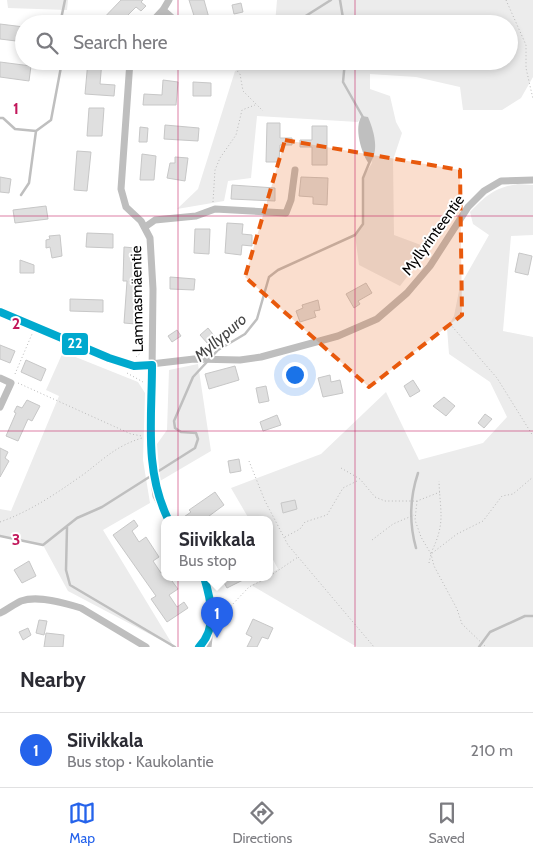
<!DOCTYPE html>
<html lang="en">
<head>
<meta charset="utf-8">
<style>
  :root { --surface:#fff; --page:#f2f2f3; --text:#2b2b33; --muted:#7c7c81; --line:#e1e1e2; --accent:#2563eb }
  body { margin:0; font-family:Cabin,sans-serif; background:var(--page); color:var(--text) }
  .you { position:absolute; left:294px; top:374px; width:18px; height:18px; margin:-12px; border:4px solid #fff; border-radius:50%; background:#1a73e8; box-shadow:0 0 0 8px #1a73e833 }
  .badge { display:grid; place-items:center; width:32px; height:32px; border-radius:50%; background:var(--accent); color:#fff; font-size:16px; font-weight:700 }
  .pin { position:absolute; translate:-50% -41px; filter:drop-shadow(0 1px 2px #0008) }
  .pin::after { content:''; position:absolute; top:26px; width:18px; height:15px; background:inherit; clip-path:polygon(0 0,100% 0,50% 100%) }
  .popup { position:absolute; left:161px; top:516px; width:112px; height:65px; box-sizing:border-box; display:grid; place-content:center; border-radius:10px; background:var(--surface); filter:drop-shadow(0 1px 4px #0005); font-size:16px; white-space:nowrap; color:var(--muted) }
  .popup b { font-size:19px; color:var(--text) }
  .popup::after { content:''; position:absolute; left:50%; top:100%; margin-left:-10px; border:10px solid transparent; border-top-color:var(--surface) }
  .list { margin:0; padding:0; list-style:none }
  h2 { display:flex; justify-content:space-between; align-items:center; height:65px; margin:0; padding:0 20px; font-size:21px }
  h2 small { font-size:16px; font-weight:400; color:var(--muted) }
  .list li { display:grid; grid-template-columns:32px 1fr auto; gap:15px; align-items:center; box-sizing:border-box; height:75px; padding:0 20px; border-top:1px solid var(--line) }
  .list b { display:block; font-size:19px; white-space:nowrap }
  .list p { margin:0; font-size:16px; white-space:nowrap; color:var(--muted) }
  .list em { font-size:16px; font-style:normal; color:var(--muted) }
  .icon { flex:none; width:28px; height:28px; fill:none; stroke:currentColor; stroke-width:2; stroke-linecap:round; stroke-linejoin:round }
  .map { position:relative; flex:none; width:533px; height:647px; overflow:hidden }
  .search { position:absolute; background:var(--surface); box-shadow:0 2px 8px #0003; left:15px; right:15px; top:15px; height:55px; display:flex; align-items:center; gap:12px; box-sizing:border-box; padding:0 18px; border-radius:28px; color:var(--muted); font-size:19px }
  .sheet { height:140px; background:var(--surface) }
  nav { display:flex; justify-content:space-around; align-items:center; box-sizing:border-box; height:70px; border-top:1px solid var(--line); background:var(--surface); font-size:14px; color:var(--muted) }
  nav a { display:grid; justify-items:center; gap:2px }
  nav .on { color:var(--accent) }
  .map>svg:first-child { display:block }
  .green { fill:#ececec }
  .water { fill:#bfbfbf }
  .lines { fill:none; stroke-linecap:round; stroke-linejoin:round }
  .stream { stroke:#bfbfbf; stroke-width:2.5 }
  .building { fill:#dfdfdf; stroke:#c7c7c7 }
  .path { stroke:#b9b9b9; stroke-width:1; stroke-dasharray:1 2.5; stroke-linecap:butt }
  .street { stroke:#bebebe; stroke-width:7 }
  .bus-1-casing { stroke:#fff; stroke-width:11 }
  .bus-1 { stroke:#00a9ce; stroke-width:8 }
  .marked { fill:#e8590c; fill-opacity:0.2; stroke:#e8590c; stroke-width:4; stroke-dasharray:10 6; stroke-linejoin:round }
  .grid { fill:none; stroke:#c2185b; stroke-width:1; stroke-opacity:0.55 }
  .labels { text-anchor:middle; stroke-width:4; stroke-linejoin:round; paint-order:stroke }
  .street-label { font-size:15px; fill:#000; stroke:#fff }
  .water-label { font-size:16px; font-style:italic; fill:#444; stroke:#fff }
  .grid-label { font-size:16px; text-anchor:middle; font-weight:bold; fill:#c2185b; stroke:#fff; stroke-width:4; stroke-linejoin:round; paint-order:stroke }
  .line-badge { stroke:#fff; stroke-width:2 }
  .badge-label { font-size:14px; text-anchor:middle; font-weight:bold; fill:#fff }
</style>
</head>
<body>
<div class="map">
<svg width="533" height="647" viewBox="0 0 533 647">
  <rect width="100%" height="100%" fill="#fff"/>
  <path class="green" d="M7,0H68L67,10L8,8Z
    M277,0H533V77L521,98L502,110H463L460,87L416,77L370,74V89L390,96L396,122L402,133L393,160L394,235L429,248L400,286L359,265L355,235L363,223V178L372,163L360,119L358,122L257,116L251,178L228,181L224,201L177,209L198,189L235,71L261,61H509V24H275Z
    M518,184L533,185V235L511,236L503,331L533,337V647H357L251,585L270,577V574L278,569L270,554V519H249L231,488L321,454L386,392L419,460L483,443L507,417L490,382L449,354L447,328L454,316L460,286L489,235L473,224L470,212C487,195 494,188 518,184Z
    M63,352L138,382L145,393L143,460L150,503L103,530L174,647L68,591L43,545L0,536V509L11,511L59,396L46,390Z
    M198,364L211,451L160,481L157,444L167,430L169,370Z"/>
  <path class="water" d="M362,116L368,117C374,131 380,152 369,164C362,155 353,127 362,116Z"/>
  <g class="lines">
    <path class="stream" d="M340,0L344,24
      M60,24L65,0
      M293,24L331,0
      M345,61L343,82L364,119
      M0,118H3L15,129L36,131L51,120L61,67L57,61
      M21,195L29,183L36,131
      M67,527L66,570L70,585L175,647
      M0,536L43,545L77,518L102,507L195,448L198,439L196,433L181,432L175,428L174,421L193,377L218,350L245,334L257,319L269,277L278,270L355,235L363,224V178L370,161
      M416,548C409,523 410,497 418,473
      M479,647L490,632L525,616H533"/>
  </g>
  <path class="building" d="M121,0H143L141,2L146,6L141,11L136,7L119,24H98Z
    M189,0H204L209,18L196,22Z
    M241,3L243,12L234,14L232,5Z
    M0,24L24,27V42L0,39Z
    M88,61H102L100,84L115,85L114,96L85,94Z
    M0,62L31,66L29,81L0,77Z
    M163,80L178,82L176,105H143L144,94L162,95Z
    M193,82L211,83V96H193Z
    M89,108H104L102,136H87Z
    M267,123H280V138H292V145H280L279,162H266Z
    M165,125L199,128L198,141L164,139Z
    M312,126H327V165H312V147H300V140H312Z
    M140,127L148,128L147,142H139Z
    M77,151L91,152L87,191L74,190Z
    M142,154L156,156L154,180H140Z
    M175,157L188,158L185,181L167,178L170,163H175Z
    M0,177L11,179L9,193L0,192Z
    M301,177L328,178L327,205L313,204V197L299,196Z
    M232,185L275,188V201L231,199Z
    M46,206L48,219L15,223L13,210Z
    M227,223L243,224L242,234L252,235V246L242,245L241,255L225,253Z
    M195,229H210L209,254L194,253Z
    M87,233L113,234V248L86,247Z
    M60,235L62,256L52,258L50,247L46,248V240L50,239L49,236Z
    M124,247L135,248L134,288H138L136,324L124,323L127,281H123Z
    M519,253L532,256L528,275L515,272Z
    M20,260L34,265V273H20Z
    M170,277L195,279L194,290L170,289Z
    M366,283L372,293L358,301L360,304L354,308L346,294Z
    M70,299L103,300V312L70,311Z
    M318,300L320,310L314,311L316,317L300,322L296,311L303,308L302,305Z
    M208,328L216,338L208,344L200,335Z
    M177,330L181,336L172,342L168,336Z
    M0,345L15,351L10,363L0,359Z
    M26,360L46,369L41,381L21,372Z
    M235,366L239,380L209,389L205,374Z
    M330,375L331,382L340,380L343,393L323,397L318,378Z
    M413,380L420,391L410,397L404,386Z
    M266,386L269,401L259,403L256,388Z
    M444,397L455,406L446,416L433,406Z
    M27,400L40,406L32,421L28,419L18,441L6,436L16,413L14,412L17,406L22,408Z
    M485,414L492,419L484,428L478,423Z
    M277,415L281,425L263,431L260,422Z
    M0,448L8,452L5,458L9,461L0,477Z
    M239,459L241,471L230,473L228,461Z
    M215,492L224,505L205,519H181L191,512L189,510Z
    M295,500L297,509L283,513L281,503Z
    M134,520L138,526L132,531L139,542L146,537L159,557L153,561L161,573L164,570V577H169L178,589L169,595L177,607L184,602L188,608L167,622L151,599L156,596L113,535Z
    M29,561L36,576L22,583L14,570Z
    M221,577H249L227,588Z
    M253,619L273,628L268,639L262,637L257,647H247L252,637L246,634Z
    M39,620L47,621L44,635L36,633Z
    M28,628L31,635L23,640L19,632Z
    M46,633L64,635L63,647H44Z"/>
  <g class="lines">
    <path class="path" d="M506,0L526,45V68L533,99
      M228,61L240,74L243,91L263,111
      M213,202L215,170L220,158L236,135L242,110L255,105
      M450,324L497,378L533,436
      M136,357L144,350
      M127,373L143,382
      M15,374L32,334
      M18,383L131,434L142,436
      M249,461L265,501L288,545L374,647
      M341,468L360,479L375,497L385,501H417L440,492
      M417,501L415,520L421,537L431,554L434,566L457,609L462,624L486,647
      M0,522C31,511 57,493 84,474C105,458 116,446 142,438
      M285,537L300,529L305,522L327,515L343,488L359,480
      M372,540L393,524L414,515
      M431,553C446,522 440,513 439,481
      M429,563L431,554L457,534L483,521L502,496L513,494L533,477
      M270,576L298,557
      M218,612L230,607L249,587L269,577"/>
    <path class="street" d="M163,10L179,24
      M150,24L163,10L169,0
      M130,61L121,189L126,207L141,221L150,238L153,289L151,459L156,496L168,519
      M145,227L155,220L196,216L215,209L286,213L291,200L295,170
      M0,312L109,358L134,366L194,359L240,360L261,357L338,336L377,319L407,293L430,266L468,207L484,191L501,181L533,180
      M0,378L11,383L0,407
      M204,577C212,600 211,623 208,647
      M0,613C7,610 14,604 21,601C38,595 65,603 81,608L146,647
      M199,647L209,635"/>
    <g class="bus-1-casing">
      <path id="bus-1" d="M0,312L109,358L134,366L152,365
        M152,365C152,418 144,470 168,519
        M199,647C218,628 211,600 204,577"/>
    </g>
    <use href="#bus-1" class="bus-1"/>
  </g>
  <path class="marked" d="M285,140L460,170L462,315L369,387L245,277Z"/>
  <path class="grid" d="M178,0V24M355,0V24M178,61V647M355,61V647M0,216H533M0,431H533"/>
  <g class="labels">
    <g class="street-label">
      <text transform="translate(433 235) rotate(-54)" y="5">Myllyrinteentie</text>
      <text transform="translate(137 299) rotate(-91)" y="5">Lammasmäentie</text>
    </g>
    <g class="water-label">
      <text transform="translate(220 337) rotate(-41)" y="6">Myllypuro</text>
    </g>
  </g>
  <g class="grid-label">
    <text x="16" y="114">1</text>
    <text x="16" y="329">2</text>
    <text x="16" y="545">3</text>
  </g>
  <rect class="line-badge" x="61" y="332" width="28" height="24" rx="5" fill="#00a9ce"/>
  <g class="badge-label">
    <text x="75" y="348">22</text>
  </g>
</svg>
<div class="you"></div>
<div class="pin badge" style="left:217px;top:638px">1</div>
<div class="popup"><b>Siivikkala</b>Bus stop</div>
<div class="search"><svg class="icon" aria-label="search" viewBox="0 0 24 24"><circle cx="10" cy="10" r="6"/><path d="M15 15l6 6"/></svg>Search here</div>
</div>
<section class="sheet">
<h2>Nearby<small></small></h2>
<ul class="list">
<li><span class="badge">1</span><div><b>Siivikkala</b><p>Bus stop · Kaukolantie</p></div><em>210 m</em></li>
</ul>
</section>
<nav>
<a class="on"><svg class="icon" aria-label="map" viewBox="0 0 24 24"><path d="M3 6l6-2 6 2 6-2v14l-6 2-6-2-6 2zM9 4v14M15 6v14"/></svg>Map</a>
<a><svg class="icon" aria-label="directions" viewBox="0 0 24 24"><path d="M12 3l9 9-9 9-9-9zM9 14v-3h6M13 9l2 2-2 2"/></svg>Directions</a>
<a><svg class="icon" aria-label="saved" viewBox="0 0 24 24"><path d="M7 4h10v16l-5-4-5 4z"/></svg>Saved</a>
</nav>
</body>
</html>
